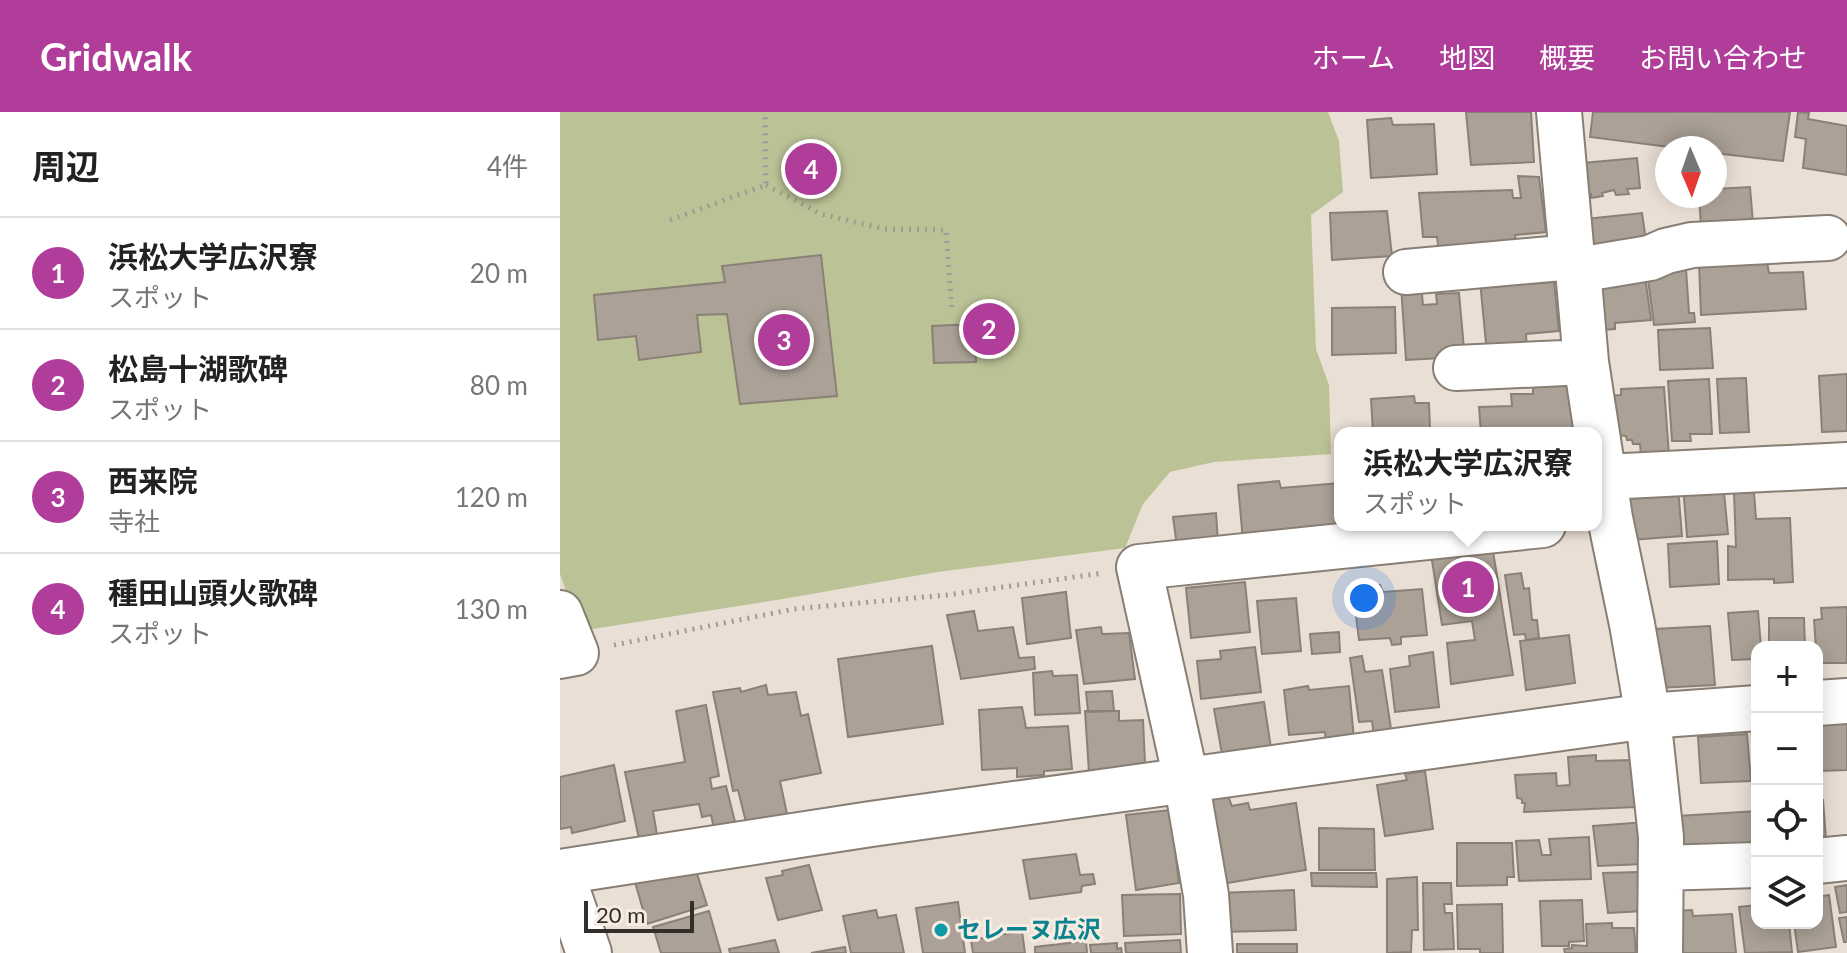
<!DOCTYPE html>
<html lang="ja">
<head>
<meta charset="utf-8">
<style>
  :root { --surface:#fff; --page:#f2f2f2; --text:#222; --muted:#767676; --line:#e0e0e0; --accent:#af3d99 }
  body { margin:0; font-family:Lato,"Noto Sans JP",sans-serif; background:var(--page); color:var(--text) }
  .controls { position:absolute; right:24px; bottom:24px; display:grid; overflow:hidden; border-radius:16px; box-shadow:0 4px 20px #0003 }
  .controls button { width:72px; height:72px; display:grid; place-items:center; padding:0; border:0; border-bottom:2px solid var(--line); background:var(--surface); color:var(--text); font:40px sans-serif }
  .compass { position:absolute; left:1095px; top:24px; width:72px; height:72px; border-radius:50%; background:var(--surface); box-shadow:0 4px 20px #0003; rotate:178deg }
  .scale { position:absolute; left:24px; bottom:20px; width:110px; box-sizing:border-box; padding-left:8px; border:4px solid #322e2a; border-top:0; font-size:22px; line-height:28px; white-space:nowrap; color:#322e2a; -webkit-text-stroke:6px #f7ece1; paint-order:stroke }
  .you { position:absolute; left:804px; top:486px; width:28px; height:28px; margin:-20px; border:6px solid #fff; border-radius:50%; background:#1a73e8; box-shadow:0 0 0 12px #1a73e833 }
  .badge { display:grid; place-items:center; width:52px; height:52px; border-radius:50%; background:var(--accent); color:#fff; font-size:26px; font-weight:700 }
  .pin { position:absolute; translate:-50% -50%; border:4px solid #fff; box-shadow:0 2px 8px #0006 }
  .popup { position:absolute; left:774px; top:315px; width:268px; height:104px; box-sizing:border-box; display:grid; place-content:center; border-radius:16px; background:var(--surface); filter:drop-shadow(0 2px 6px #0005); font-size:26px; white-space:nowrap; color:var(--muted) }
  .popup b { font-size:30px; color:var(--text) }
  .popup::after { content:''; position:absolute; left:50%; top:100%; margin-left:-16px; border:16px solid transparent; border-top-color:var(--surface) }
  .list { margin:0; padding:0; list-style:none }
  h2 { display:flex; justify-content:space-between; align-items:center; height:104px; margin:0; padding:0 32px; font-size:34px }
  h2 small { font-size:26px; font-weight:400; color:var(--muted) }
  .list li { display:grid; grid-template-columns:52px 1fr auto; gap:24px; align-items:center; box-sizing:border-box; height:112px; padding:0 32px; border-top:2px solid var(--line) }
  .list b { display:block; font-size:30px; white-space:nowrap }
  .list p { margin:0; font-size:26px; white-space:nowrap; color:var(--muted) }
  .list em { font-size:26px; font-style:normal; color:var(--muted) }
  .icon { flex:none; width:44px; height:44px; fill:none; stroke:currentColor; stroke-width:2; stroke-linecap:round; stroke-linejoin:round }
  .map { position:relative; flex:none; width:1287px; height:841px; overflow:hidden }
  header { display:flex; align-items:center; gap:48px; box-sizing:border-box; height:112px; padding:0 40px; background:var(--accent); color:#fff }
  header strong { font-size:38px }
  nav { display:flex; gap:44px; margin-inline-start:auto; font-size:28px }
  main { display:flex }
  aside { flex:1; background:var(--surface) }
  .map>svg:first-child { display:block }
  .green { fill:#bbc295 }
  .building { fill:#aba197; stroke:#8a8076; stroke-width:2 }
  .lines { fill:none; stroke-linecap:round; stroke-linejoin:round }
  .street-casing { stroke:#887e74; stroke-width:48 }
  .path { stroke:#a29a92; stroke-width:5; stroke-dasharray:2 6; stroke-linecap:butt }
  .street { stroke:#fff; stroke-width:44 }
  .culture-dot { fill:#0f9aa8; stroke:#f7ece1; stroke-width:3 }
  .labels { text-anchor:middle; stroke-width:6; stroke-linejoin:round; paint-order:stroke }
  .culture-label { font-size:24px; font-weight:bold; fill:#0d838f; stroke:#f7ece1; text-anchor:start }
</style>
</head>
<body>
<header>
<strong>Gridwalk</strong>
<nav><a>ホーム</a><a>地図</a><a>概要</a><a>お問い合わせ</a></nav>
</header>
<main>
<aside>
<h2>周辺<small>4件</small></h2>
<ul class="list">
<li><span class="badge">1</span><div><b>浜松大学広沢寮</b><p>スポット</p></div><em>20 m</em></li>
<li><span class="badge">2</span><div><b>松島十湖歌碑</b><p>スポット</p></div><em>80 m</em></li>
<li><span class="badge">3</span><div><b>西来院</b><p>寺社</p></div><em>120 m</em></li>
<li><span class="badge">4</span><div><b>種田山頭火歌碑</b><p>スポット</p></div><em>130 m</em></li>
</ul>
</aside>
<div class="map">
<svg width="1287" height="841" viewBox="0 0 1287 841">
  <rect width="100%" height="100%" fill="#eadfd4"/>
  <path class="green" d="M0,0H768L779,29L783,80L751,103L756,237L769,273L771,342L654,350L610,360L583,392L565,436L377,460L223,487L20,519L0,462Z"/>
  <path class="building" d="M906,0H971L974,50L911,53Z
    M1033,0H1230L1223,49L1155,41V36H1117L1030,25Z
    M1238,0L1249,1L1248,7L1287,14V63L1243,56L1246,27L1235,25Z
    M831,6L833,13L874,12L877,62L811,66L807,8Z
    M1077,46L1080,76L1067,77L1069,82L1056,83L1054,78L1042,81L1043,84L1031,86V82L1017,83L1012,52Z
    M958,64L979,65L986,120L955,123L957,135L879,141L877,125H863L859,81L952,78L953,86H961Z
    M1190,75L1193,111L1141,114L1139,84H1155V77Z
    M827,99L832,144L772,148L770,101Z
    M1082,101L1086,129L1022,137L1017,108Z
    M261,143L277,284L180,292L167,202L137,203L141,240L79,248L76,224L38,228L34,183L165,170L162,154Z
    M1207,150L1209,161L1243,160L1246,197L1141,203L1139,152Z
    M1126,157L1129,201H1134L1135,210L1094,213L1087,160Z
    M1085,164L1091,208L1055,211V217L1029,219L1027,200L1044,199L1041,169Z
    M951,168L953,173L994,170L999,219L966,222L967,240L927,242L920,169Z
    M861,172L863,193L877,192L876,182L899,181L904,237L881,239L882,246L846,248L841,173Z
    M835,195L836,241L772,243V196Z
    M415,212L416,250L374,251L372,214Z
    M1150,216L1153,256L1100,258L1098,218Z
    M1287,262V319L1262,320L1259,264Z
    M1186,266L1189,320L1160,321L1157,267Z
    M1149,267L1152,322H1130L1131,329H1112L1108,269Z
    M1015,272L1019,321H921L919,295L952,294L951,282H973V274Z
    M1104,275L1109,343L1081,344L1080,332H1073L1072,328H1067L1066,324L1057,323L1049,284L1061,283V277Z
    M854,284L855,291H869L870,318L861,319V321H813L811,287Z
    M719,369L721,376L780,371V413L683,429L678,373Z
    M1163,370L1168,422L1127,425L1123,373Z
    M1118,375L1122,424L1071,428L1069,387L1095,385L1094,377Z
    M1174,381H1194L1196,407L1230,406L1233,470L1214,471V467L1168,468V434L1176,435Z
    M656,401L658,430L617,435L613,405Z
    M1157,429L1159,472L1110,475L1108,432Z
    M932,433L953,563L891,572L887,531L915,528L912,509L882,513L871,442Z
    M961,461L964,477L969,476L972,508H977L979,526L966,528L965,522L954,523L945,463Z
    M685,470L690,520L631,526L626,476Z
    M820,473L823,480L862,477L867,523L841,525V532L832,533L830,526L799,528L795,496H788L786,486H793L792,475Z
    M506,480L511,526L467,532L462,486Z
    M736,486L741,539L702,542L697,489Z
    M1287,495V551H1257L1254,508L1262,507L1261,496Z
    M414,499L418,519L453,515L459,546L474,545L475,557L401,567L387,503Z
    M1198,499L1201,535H1197L1196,537V547L1172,548L1168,501Z
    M1209,506H1244L1245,535H1209Z
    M1150,514L1155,573L1098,576L1094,517Z
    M541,515L542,522L569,521L575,567L524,572L516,518Z
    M779,520L780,540L752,542L750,522Z
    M1009,523L1015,571L966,578L960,529Z
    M372,534L383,612L288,625L278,547Z
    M695,535L701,580L641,587L637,549L661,547L660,539Z
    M873,540L879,595L835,600L830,557L850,554L849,544Z
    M802,544L805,560L822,558L832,623L814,625L812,609L799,610L790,546Z
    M492,559L493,564L517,563L520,601L475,603L473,561Z
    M206,573L208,583L236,580L241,604L248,602L261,661L220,669L227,702L186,710L178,678L173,679L153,580L180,576L181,580Z
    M748,574L749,578L789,574L794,627L766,630L765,620L729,623L724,578Z
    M552,579L554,599L528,600L526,580Z
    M704,590L711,636L662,642L654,597Z
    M146,593L159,664L150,666L152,677L166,674L177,718L155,721L151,703L142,705L139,692L93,699L97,723L79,727L65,660L125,650L116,599Z
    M462,595L466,616L508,614L512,657L484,659V663L457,665V656L422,658L419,598Z
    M525,599H559V609L583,608L585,651L571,653V658L529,661Z
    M1287,611V658L1258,659L1257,612Z
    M1187,622L1191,669L1141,671L1138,625Z
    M1036,643V649L1071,648L1076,699V695L964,700L965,691H962V687L957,686L955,663L996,661L997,674L1010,673L1008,645Z
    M54,653L65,709L12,721L11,715L0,717V665Z
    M865,659L873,717L825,724L817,673L847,668L845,662Z
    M666,679L672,694L688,691L690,698L736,691L746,758L661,772L645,682Z
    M1257,688H1263L1266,727H1257Z
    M610,698L619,771L576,778L566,703Z
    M1197,699V738L1121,743L1118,704Z
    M1086,710L1083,752L1038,754L1033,714Z
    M759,716L814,717L815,758H759Z
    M1029,725L1031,767L959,769L956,729L979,728L982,743H991L989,727Z
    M897,731H952L954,765H947V773L897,774Z
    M516,742L520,763L533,762L535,772L522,774L521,780L470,787L463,748Z
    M132,746L147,793L87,812L73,763Z
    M249,753L262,798L218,808L206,766L223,763L222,759Z
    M1078,760L1083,799L1048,801L1043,761Z
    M751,761H816L817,775L752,774Z
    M857,765L858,818H852L851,840L827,841V767Z
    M863,771H891L892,792H884L885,801H892L894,837L864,838Z
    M1287,773V800L1280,801L1275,775Z
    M734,778L736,818L661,820L659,781Z
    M620,782L621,822L564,824L562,783Z
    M1269,783L1276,835L1238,840L1234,811H1257V785Z
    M1022,788L1024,829L1009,830V834H982L980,789Z
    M398,790L405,841H363L356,796Z
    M942,792L943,841H920V837H898L897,793Z
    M1197,793V811H1229L1232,840L1185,841L1179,795Z
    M316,798L318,806L336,803L344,841H291L283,804Z
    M1132,798L1133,804L1172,802L1176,841H1119L1117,799Z
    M149,799L161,841H101L93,815Z
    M1287,805V830H1284L1279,806Z
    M1052,811V816H1074L1076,841H1005L1004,837L1012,836V833L1027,834L1026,812Z
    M462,819L465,841H413L411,828Z
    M215,828L219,841H170L169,837Z
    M620,828L621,841H566L565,831Z
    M526,829L527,841H475V835Z
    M557,831V837L561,836L562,841H531L530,833Z
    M677,832H737V841H677Z
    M285,835L286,841H251Z"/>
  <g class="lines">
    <g class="street-casing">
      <path id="street" d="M999,0L1012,145L1018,158L1026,250L1050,406L1072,512L1088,604L1101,725L1100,841
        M1018,158L1090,146L1106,139L1132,133L1268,126
        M846,160L1012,145
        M896,256L1026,250
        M1045,365L1287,353
        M0,501L16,541L0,544
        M1257,591L1287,589
        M1257,749L1287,746
        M1101,756L1197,753
        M0,760L311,712L1088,604L1197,596
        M1,760L29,841
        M650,841L646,783L626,667L579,455L983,413"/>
    </g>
    <path class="path" d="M206,73L261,102L324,117L386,118L392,200
      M110,108L206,73L205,0
      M54,533L234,497L387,483L543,461"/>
    <use href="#street" class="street"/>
  </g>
  <circle class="culture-dot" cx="381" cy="818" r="8"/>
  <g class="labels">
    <g class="culture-label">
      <text x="397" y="826">セレーヌ広沢</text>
    </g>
  </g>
</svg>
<div class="controls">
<button>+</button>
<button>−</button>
<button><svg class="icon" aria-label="locate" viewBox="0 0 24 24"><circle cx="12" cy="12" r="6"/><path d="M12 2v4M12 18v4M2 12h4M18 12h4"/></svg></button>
<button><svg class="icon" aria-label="layers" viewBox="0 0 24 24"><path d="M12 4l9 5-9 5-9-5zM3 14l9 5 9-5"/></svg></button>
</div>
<svg class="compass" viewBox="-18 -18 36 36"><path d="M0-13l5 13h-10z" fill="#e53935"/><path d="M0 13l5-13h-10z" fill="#767676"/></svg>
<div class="scale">20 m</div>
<div class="you"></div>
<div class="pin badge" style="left:908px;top:475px">1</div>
<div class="popup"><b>浜松大学広沢寮</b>スポット</div>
<div class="pin badge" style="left:429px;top:217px">2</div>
<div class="pin badge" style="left:224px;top:228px">3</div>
<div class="pin badge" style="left:251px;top:57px">4</div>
</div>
</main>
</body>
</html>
